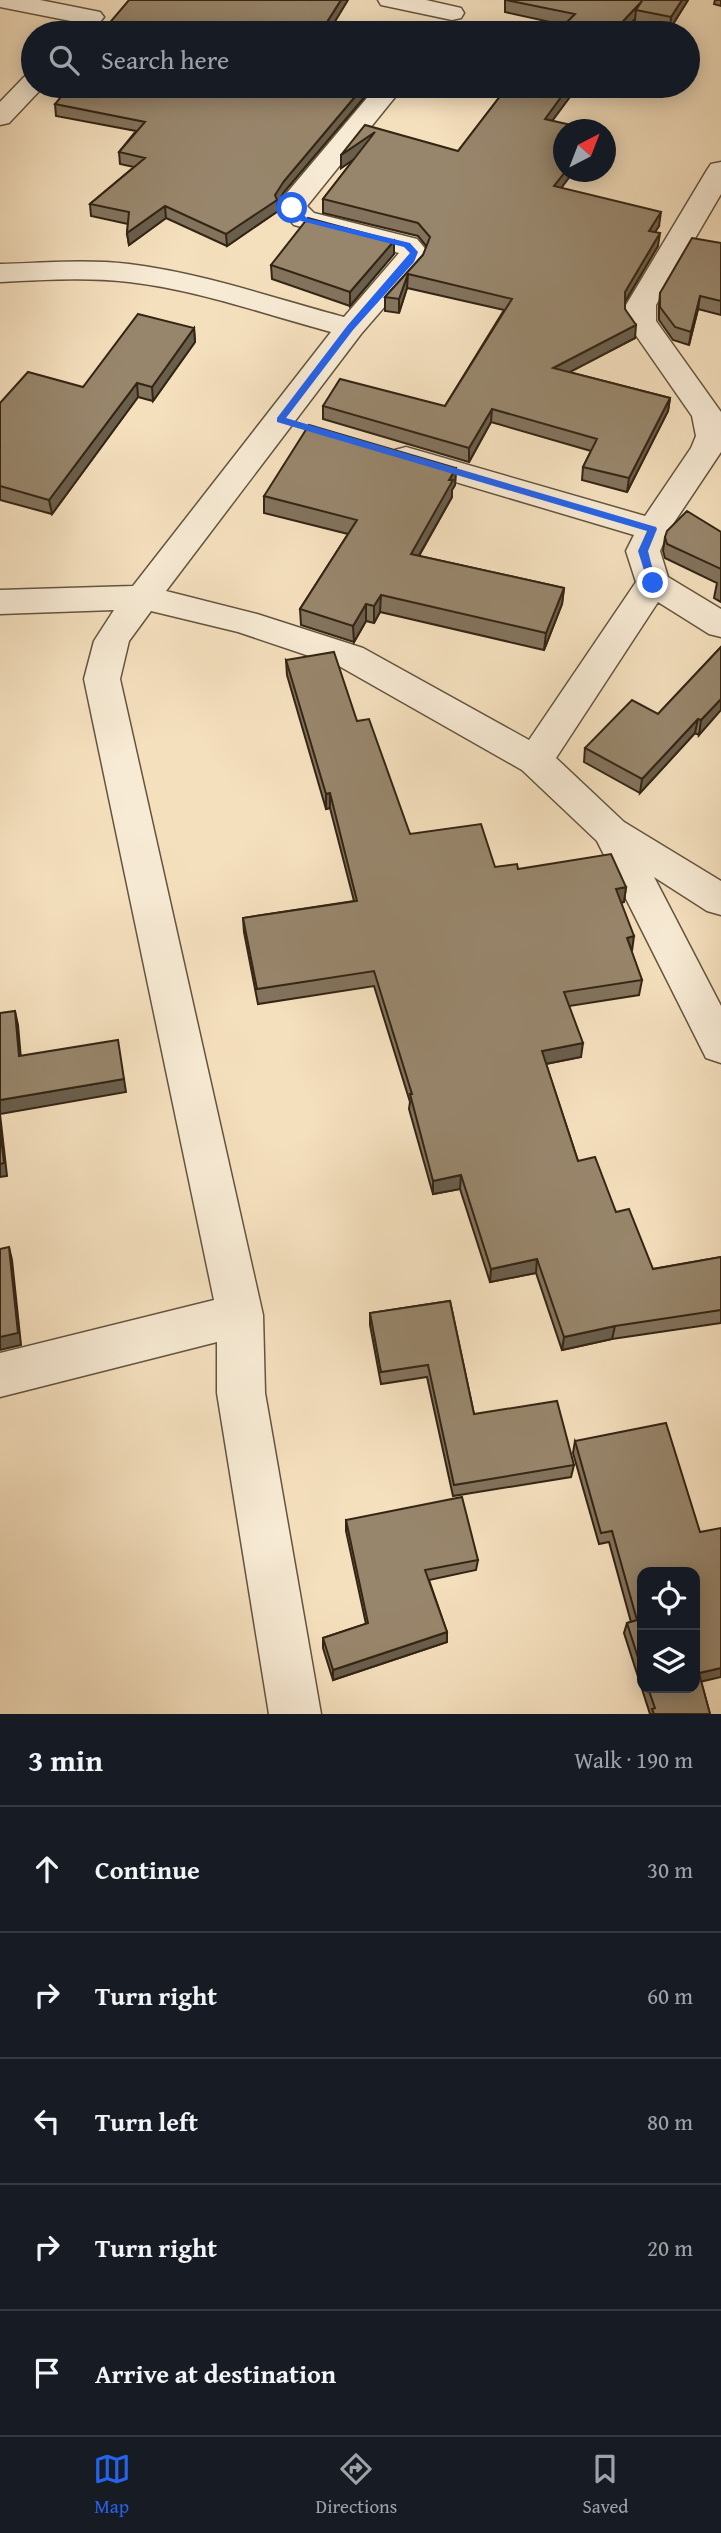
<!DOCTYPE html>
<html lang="en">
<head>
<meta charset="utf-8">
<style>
  :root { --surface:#171b24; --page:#242831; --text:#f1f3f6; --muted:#9ea1a6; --line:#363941; --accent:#2563eb }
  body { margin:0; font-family:"Gentium Book Plus",serif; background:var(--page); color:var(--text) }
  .controls { position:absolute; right:21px; bottom:21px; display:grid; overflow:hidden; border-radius:14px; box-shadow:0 4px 18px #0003 }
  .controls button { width:63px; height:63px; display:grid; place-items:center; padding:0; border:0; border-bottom:2px solid var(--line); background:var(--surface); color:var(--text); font:35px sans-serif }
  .compass { position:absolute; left:553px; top:119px; width:63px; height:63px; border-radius:50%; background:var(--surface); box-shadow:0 4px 18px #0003; rotate:42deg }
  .stop { position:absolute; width:21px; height:21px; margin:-16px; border:5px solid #2563eb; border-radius:50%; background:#fff }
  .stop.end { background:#2563eb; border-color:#fff; box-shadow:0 2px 7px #0008 }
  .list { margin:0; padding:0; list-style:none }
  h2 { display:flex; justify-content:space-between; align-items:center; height:91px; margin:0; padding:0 28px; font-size:30px }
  h2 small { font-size:23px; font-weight:400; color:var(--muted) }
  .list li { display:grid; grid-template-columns:46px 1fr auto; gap:21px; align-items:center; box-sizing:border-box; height:126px; padding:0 28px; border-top:2px solid var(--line) }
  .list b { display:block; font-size:26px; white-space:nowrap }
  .list em { font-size:23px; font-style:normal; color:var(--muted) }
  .icon { flex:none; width:38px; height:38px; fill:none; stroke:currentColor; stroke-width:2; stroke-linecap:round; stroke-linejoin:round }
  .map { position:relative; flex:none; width:721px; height:1714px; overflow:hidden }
  .search { position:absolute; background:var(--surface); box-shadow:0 4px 18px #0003; left:21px; right:21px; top:21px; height:77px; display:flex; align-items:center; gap:18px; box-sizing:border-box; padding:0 24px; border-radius:38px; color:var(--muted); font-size:26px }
  .sheet { height:721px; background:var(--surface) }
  nav { display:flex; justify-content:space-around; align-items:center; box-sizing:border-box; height:98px; border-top:2px solid var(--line); background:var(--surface); font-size:19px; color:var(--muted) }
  nav a { display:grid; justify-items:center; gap:4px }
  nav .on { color:var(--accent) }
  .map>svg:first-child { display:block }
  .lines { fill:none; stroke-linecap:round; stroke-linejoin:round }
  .minor-casing { stroke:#64543e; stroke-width:3 }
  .minor { fill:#f8ebd5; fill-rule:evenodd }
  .wall { fill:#83735d; stroke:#342514; stroke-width:2; fill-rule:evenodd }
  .shaded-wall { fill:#6a5e4c; stroke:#342514; stroke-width:2 }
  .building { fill:#98866c; stroke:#342514; stroke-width:2 }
  .route { fill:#2563eb }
</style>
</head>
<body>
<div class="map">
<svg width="721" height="1714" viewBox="0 0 721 1714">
  <rect width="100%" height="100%" fill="#f5e0be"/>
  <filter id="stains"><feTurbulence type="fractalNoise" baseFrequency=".00286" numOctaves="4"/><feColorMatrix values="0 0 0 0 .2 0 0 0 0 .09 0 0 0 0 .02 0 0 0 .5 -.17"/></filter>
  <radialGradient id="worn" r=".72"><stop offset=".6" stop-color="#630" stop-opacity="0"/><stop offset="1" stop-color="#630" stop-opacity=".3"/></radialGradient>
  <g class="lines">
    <g class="minor-casing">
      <path id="minor" d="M0,0H40L100,12L104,17L100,22L91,25L0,7Z
        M378,0H426L461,8L464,13L461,18L452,20L381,5Z
        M33,75V86H44L9,123L0,125V102L24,77Z
        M377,86H404L307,206L314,213L417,239L428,252L425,260L361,334L166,591L257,614L363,648L529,740L636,582L626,551L634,535L395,464L390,457L395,450L406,447L645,516L691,448L696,436L692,416L626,321V305L707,170L711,164L721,162V194L656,305V321L721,412V452L669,530L660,551L668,577L721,609V637L709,634L658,602L556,758L624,822L721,881V915L707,911L654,877L721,1006V1063L706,1058L597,841L522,770L339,666L238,632L151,611L129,641L120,679L263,1315L265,1393L321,1714H269L217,1393V1342L0,1397V1353L214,1300L84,679L94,641L114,610L0,614V590L133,586L331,332C264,314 198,290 129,282C86,277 43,280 0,282V264C43,263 86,259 129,264C202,273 273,298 344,317L399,253L294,225L278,208L286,194Z"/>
    </g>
    <use href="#minor" class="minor"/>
  </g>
  <path class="wall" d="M505,0H688L670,29L635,22V19L622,33H556L564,25L505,12Z
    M715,0H721V6L714,4Z
    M508,86H578L552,120L564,172H573L561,188L659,226L655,232L658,246L625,302V309L635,338L569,372L670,398L668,411L627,492L582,480L583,467L591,451L491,422L469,462L323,419V406H445L504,310L407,288L399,313L385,311V297L423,255L427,247L418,236L323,213V199L354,159L341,168V155L458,151Z
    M368,93L284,192L277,204L278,211L227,246L166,218L129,245L127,233L128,224L91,216L90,204L134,167L120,164L119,152L136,131L56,116L55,104Z
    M394,241V254L350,306L272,279L271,265Z
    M721,243V315L698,309L689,345L673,340L659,320V306L660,293Z
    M194,328L195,342L153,401L138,397L52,514L0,500V403L83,387Z
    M456,468L455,485L452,490V497L419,556L564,588L562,604L544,650L380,612L374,623L366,621L354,642L301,625L300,609L348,534L264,513V496Z
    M721,532V602L714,598L717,583L665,558L663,551L665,537Z
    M721,647L699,735L695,733L640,793L584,762L585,748L658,714Z
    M286,660L357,721L410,834L495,867L518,869L626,887L624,902L621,903L631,951L642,980L639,995L569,1006L581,1057L546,1064L578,1161L616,1212L653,1269L721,1257V1323L612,1339L562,1350L536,1273L490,1282L460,1189L433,1194L409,1109L410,1102L374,986L258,1004L244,932L243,918L354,901L330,808L326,809L287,675Z
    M450,1301L474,1414L574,1465L571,1477L453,1496L427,1377L381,1384L370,1325V1313Z
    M575,1441L701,1682L710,1714H650L624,1633L627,1623L631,1622L609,1542L599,1544L573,1453ZM642,1572L695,1688H642Z
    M346,1520L478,1560L476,1570L429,1580L447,1632V1642L333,1680L323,1648V1638L366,1624L346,1531Z"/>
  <path class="shaded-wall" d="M341,0H348L328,33H320Z
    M682,0H688L670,29L671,17Z
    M642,1L636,10L635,19L622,33H612Z
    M364,86H368V93L284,192L277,204L278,211L227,246L226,234L284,181Z
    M569,86H578L544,132L545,119Z
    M375,132V145L341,168V155Z
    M565,172H573L553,199L554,186Z
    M165,206L166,218L129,245L127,233Z
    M661,212L659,226L647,244L649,231Z
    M660,233L658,246L623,305L625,292Z
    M394,241V254L350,306V292Z
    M408,274L407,288L399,313V299Z
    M700,296L698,309L689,345L691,332Z
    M636,325L635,338L551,382L553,368Z
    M194,328L195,342L153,401L152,387Z
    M137,383L138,397L52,514L49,500Z
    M670,398L668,411L627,492L629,478Z
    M492,409L491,422L469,462V448Z
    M456,468L455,485L452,490V497L410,571L411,554Z
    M564,588L562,604L544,650L546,633Z
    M381,595L380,612L374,623V606Z
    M366,604V621L354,642L353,626Z
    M721,699V710L699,735L701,720Z
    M698,719L695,733L640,793L642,779Z
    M330,793V808L326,809V794Z
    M626,887L624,902L614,904L616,889Z
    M634,936L632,951L627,938Z
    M15,1011L18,1025L22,1070L19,1056Z
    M583,1043L581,1057L540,1065L542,1051Z
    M124,1079L126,1092L0,1114L7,1176L0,1177V1100Z
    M461,1175L460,1189L433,1194V1181Z
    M9,1247L12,1260L21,1345L0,1350V1337Z
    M537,1259L536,1273L490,1282L491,1269Z
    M615,1326L612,1339L562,1350L564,1337Z
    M447,1632V1642L333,1680V1670Z
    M721,1668V1677L695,1683L699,1673Z"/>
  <path class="building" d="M129,0H341L320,33H101Z
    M506,0H682L671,17L636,10L642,1L612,33H556L575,14Z
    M70,86H364L284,181L275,195L277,200L226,234L165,206L127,233L129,212L90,204L145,158L119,152L145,122L55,104Z
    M508,86H569L545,119L593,130H564V172H565L554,186L661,212L649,231L660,233L625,292V309L636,325L553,368L670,398L629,478L583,467L597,439L492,409L469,448L323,406L340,379L445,406L512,299L408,274L399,299L385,297L423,255L430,237L418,223L323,199L375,132L341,155L365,125L458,151Z
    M308,218L394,241L350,292L271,265Z
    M692,238L721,243V301L700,296L691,332L675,327L660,307V293Z
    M138,314L194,328L152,387L137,383L49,500L0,486V403L28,372L83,387Z
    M309,425L456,468L449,480H453L411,554L564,588L546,633L381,595L374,606L366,604L353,626L300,609L357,520L264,496Z
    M687,511L721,532V569L667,544L665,537L667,531Z
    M721,647V699L701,720L698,719L642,779L585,748L632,700L658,714Z
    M334,652L357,721L369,719L410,834L481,824L495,867L517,864L518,869L611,854L626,887L616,889L634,936L627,938L642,980L564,992L583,1043L542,1051L578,1161L595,1157L616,1212L629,1209L653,1269L721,1257V1310L615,1326L564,1337L537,1259L491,1269L461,1175L433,1181L410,1094H412L374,971L257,989L243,918L357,901L330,793L326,794L286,660Z
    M15,1011L19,1056L118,1040L124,1079L0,1100V1013Z
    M0,1129L4,1163L0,1164Z
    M9,1247L18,1333L0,1337V1249Z
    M450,1301L474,1414L557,1401L574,1465L454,1485L428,1365L381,1372L370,1313Z
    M666,1423L700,1532L721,1528V1668L699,1673L710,1714H654L652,1709L655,1708L648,1688H695V1572H642V1670L627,1623L637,1620L612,1531L601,1533L575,1441Z
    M462,1497L478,1560L425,1570L447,1632L333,1670L323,1638L368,1623L346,1520Z"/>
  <path class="route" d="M289,207H295L307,218L410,243L418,252L414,262L353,330L286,418L656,527L657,529L648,551L657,586L648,583L638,551L647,531L277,422V418L347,326L410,253L404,247L301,221L289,210Z"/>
  <rect width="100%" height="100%" filter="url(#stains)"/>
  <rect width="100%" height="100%" fill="url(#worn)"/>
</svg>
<div class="controls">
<button><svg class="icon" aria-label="locate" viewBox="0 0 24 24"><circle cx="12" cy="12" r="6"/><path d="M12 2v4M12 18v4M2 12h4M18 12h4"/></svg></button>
<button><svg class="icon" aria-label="layers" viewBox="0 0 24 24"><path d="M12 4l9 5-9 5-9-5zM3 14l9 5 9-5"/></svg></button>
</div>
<svg class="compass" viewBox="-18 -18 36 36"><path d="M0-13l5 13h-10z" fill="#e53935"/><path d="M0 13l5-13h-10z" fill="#9ea1a6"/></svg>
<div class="stop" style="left:292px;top:208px"></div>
<div class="stop end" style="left:653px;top:583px"></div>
<div class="search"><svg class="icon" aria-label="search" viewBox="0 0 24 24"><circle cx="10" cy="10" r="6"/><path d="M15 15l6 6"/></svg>Search here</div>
</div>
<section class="sheet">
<h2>3 min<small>Walk · 190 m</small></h2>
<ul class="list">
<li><svg class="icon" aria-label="ahead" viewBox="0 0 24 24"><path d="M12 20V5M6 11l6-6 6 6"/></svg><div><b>Continue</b></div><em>30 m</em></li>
<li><svg class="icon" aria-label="right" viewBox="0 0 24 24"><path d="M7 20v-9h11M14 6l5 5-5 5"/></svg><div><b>Turn right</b></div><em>60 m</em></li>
<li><svg class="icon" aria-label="left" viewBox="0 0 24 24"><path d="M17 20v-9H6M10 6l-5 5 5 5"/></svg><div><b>Turn left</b></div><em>80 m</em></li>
<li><svg class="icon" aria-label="right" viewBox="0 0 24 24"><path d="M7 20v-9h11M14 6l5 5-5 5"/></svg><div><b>Turn right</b></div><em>20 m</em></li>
<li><svg class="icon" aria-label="arrive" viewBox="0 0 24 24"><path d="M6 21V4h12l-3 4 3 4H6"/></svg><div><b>Arrive at destination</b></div></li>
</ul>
</section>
<nav>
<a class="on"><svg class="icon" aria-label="map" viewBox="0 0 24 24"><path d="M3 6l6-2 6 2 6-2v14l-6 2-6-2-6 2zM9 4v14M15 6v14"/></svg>Map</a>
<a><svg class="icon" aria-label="directions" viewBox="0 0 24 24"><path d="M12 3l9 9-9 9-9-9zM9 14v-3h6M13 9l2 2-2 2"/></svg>Directions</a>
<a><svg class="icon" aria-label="saved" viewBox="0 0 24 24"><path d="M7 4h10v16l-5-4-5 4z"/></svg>Saved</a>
</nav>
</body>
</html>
